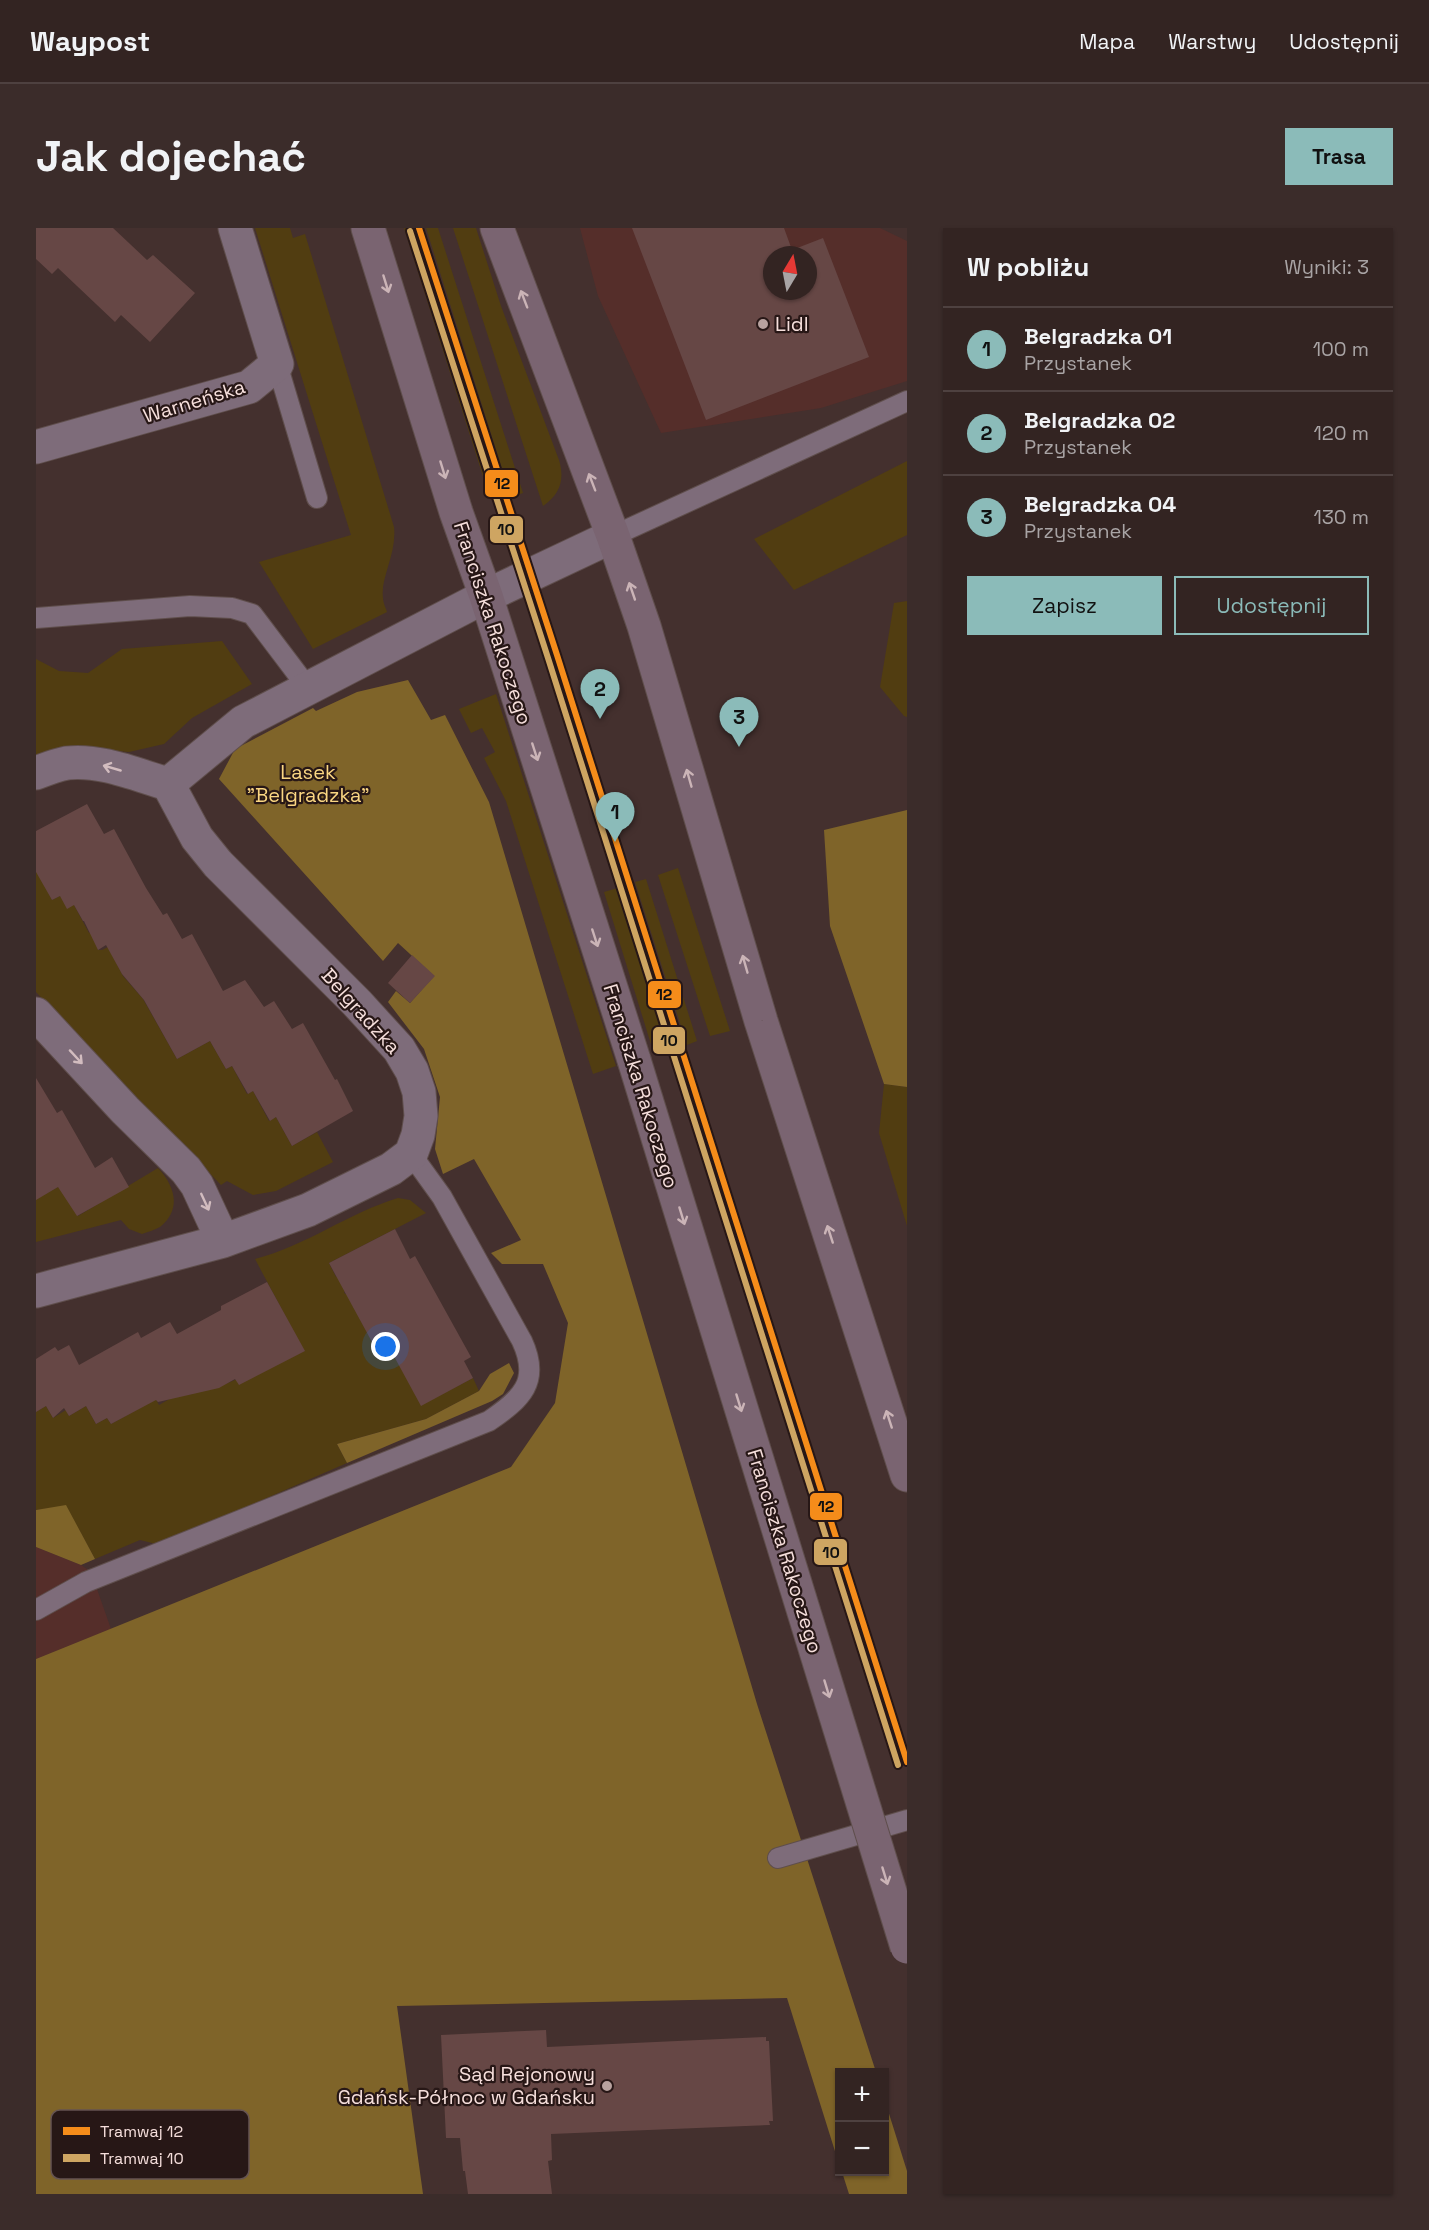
<!DOCTYPE html>
<html lang="pl">
<head>
<meta charset="utf-8">
<style>
  :root { --surface:#332422; --page:#3b2c2a; --text:#f1f3f6; --muted:#a9a4a5; --line:#4e4140; --accent:#8bbbb9 }
  body { margin:0; font-family:"Space Grotesk",sans-serif; background:var(--page); color:var(--text) }
  .controls { position:absolute; right:18px; bottom:18px; display:grid; overflow:hidden; border-radius:0px; box-shadow:0 2px 4px #0004 }
  .controls button { width:54px; height:54px; display:grid; place-items:center; padding:0; border:0; border-bottom:2px solid var(--line); background:var(--surface); color:var(--text); font:30px sans-serif }
  .compass { position:absolute; left:727px; top:18px; width:54px; height:54px; border-radius:50%; background:var(--surface); box-shadow:0 2px 4px #0004; rotate:10deg }
  .you { position:absolute; left:350px; top:1119px; width:21px; height:21px; margin:-15px; border:4px solid #fff; border-radius:50%; background:#1a73e8; box-shadow:0 0 0 9px #1a73e833 }
  .badge { display:grid; place-items:center; width:39px; height:39px; border-radius:50%; background:var(--accent); color:#111; font-size:20px; font-weight:700 }
  .pin { position:absolute; translate:-50% -50px; filter:drop-shadow(0 2px 3px #0008) }
  .pin::after { content:''; position:absolute; top:32px; width:21px; height:18px; background:inherit; clip-path:polygon(0 0,100% 0,50% 100%) }
  .list { margin:0; padding:0; list-style:none }
  h2 { display:flex; justify-content:space-between; align-items:center; height:78px; margin:0; padding:0 24px; font-size:26px }
  h2 small { font-size:20px; font-weight:400; color:var(--muted) }
  .list li { display:grid; grid-template-columns:39px 1fr auto; gap:18px; align-items:center; box-sizing:border-box; height:84px; padding:0 24px; border-top:2px solid var(--line) }
  .list b { display:block; font-size:22px; white-space:nowrap }
  .list p { margin:0; font-size:20px; white-space:nowrap; color:var(--muted) }
  .list em { font-size:20px; font-style:normal; color:var(--muted) }
  .actions { display:flex; gap:12px; padding:18px 24px }
  .actions a { flex:1; padding:14px 0; border:2px solid var(--accent); border-radius:0px; text-align:center; font-size:21px; color:var(--accent) }
  .actions .main { background:var(--accent); color:#111 }
  .map { position:relative; flex:none; width:871px; height:1966px; overflow:hidden; border-radius:0px }
  header { display:flex; align-items:center; gap:36px; box-sizing:border-box; height:84px; padding:0 30px; background:var(--surface); border-bottom:2px solid var(--line) }
  header strong { font-size:28px }
  nav { display:flex; gap:33px; margin-inline-start:auto; font-size:21px }
  .intro { display:flex; align-items:center; justify-content:space-between; box-sizing:border-box; height:144px; padding:0 36px }
  h1 { margin:0; font-size:42px }
  .button { padding:15px 27px; border-radius:0px; background:var(--accent); color:#111; font-size:21px; font-weight:700 }
  main { display:flex; gap:36px; padding:0 36px }
  aside { flex:1; background:var(--surface); border-radius:0px; box-shadow:0 2px 4px #0004 }
  .map>svg:first-child { display:block }
  .built { fill:#552e2a; fill-rule:evenodd }
  .green { fill:#513d11 }
  .forest { fill:#7f6429 }
  .building { fill:#664745; fill-rule:evenodd }
  .lines { fill:none; stroke-linecap:round; stroke-linejoin:round }
  .lane-casing { stroke:#5f4e4c; stroke-width:22 }
  .street-casing { stroke:#5f4e4c; stroke-width:35 }
  .secondary-casing { stroke:#5f4e4c; stroke-width:35 }
  .lane { stroke:#7e6c7a; stroke-width:20 }
  .street { stroke:#7e6c7a; stroke-width:33 }
  .secondary { stroke:#7a6471; stroke-width:33 }
  .secondary-bridge-casing { stroke:#5f4e4c; stroke-width:35; stroke-linecap:butt }
  .secondary-bridge { stroke:#7a6471; stroke-width:33 }
  .tram-1-casing { stroke:#271716; stroke-width:10 }
  .tram-2-casing { stroke:#271716; stroke-width:10 }
  .tram-1 { stroke:#f58c1a; stroke-width:6 }
  .tram-2 { stroke:#cea562; stroke-width:6 }
  .oneway { stroke:#cbb4b7 }
  .oneway2 { stroke:#d2bcbf }
  .poi-dot { fill:#b8a29f; stroke:#271716; stroke-width:2 }
  .labels { text-anchor:middle; stroke-width:4.5; stroke-linejoin:round; paint-order:stroke }
  .poi-label { font-size:20px; fill:#f6dfdc; stroke:#271716; text-anchor:start }
  .street-label { font-size:20px; fill:#f6dfdc; stroke:#271716 }
  .park-label { font-size:20px; fill:#fad682; stroke:#271716 }
  .key { fill:#271716; stroke:#655351; stroke-width:1.5 }
  .key-label { font-size:16px; fill:#f6dfdc }
  .line-badge { stroke:#271716; stroke-width:2 }
  .pale-badge-label { font-size:16px; text-anchor:middle; font-weight:bold; fill:#111 }
</style>
</head>
<body>
<header>
<strong>Waypost</strong>
<nav><a>Mapa</a><a>Warstwy</a><a>Udostępnij</a></nav>
</header>
<div class="intro"><h1>Jak dojechać</h1><a class="button">Trasa</a></div>
<main>
<div class="map">
<svg width="871" height="1966" viewBox="0 0 871 1966">
  <rect width="100%" height="100%" fill="#44302e"/>
  <path class="built" d="M544,0H844L871,13V153L785,180L625,205L562,68ZM736,27H772V63H736Z
    M0,1319L45,1337L55,1344L75,1401L0,1431Z"/>
  <path class="green" d="M219,0H254L257,10L269,6L358,299C361,326 344,350 347,370C347,375 350,380 351,384L277,421L223,334L315,307Z
    M368,0H375L461,273L451,261Z
    M390,0H402L487,265L475,269Z
    M417,0H440L465,78L523,232C529,252 524,266 507,278Z
    M871,233V307L758,362L718,311Z
    M871,373V489L868,488L844,459L858,375Z
    M186,413L216,456L156,490L128,516L93,524L52,520L0,528V431L23,443L52,445L86,421Z
    M460,466L580,838L557,846L470,573L448,530L459,524L446,500L435,505L423,481Z
    M642,640L694,803L674,808L622,647Z
    M2,643L16,672L24,668L38,677L53,705L59,702L62,722H66L72,719L87,748L107,771L141,831L174,813L190,841L196,838L211,866L217,863L233,893L240,889L256,918L281,904L297,934L240,963L217,967L191,953L185,957L0,764V644Z
    M610,651L661,813L651,817L599,654Z
    M585,659L636,821L618,826L568,664Z
    M848,856L871,859V998L843,905Z
    M122,940C139,958 146,981 124,999C119,1002 111,1004 106,1006L93,1001L85,992L0,1014V971L24,958L42,988Z
    M362,970L374,972L390,985L293,1035L300,1049L306,1046L314,1061L308,1064L309,1066L315,1064L325,1093L342,1125L360,1115L385,1177L437,1150L443,1163L390,1191L301,1216L311,1235L155,1303L120,1316L104,1312L59,1331L30,1278L0,1282V1184L10,1178L17,1190L30,1182L33,1188L50,1178L60,1196L71,1190L75,1196L106,1179L117,1166L123,1177L137,1169L156,1166L169,1159L187,1157L268,1123L219,1031C270,1018 312,985 362,970Z"/>
  <path class="forest" d="M372,452L395,492L409,487L453,574L721,1476L840,1844H804L803,1936L751,1770L361,1778L387,1966H0V1431L475,1239L519,1175L532,1095L507,1036H466L455,1025L485,1012L438,931L407,946L399,921L404,869L388,821L352,774L360,763L374,775L398,748L362,715L347,733L183,551L199,521L277,480L280,483L321,464Z
    M871,582V859L848,856L794,698L788,602Z
    M473,1135L478,1145L467,1166L456,1173L311,1235L301,1216L390,1191L443,1163L454,1146Z
    M30,1277L59,1331L45,1337L0,1319V1282Z
    M849,1873L871,1943V1966H813L806,1944H848Z"/>
  <path class="building" d="M0,0H77L111,32L117,27L159,65L114,114L85,87L79,94L22,40L16,46L0,31Z
    M596,0H748L756,22L787,10L833,129L670,192ZM736,27H772V63H736Z
    M51,576L68,606L78,601L110,660L127,687L131,685L146,711L156,706L187,763L209,752L228,779L238,773L256,801L267,795L299,852L301,851L317,883L256,918L240,889L234,893L217,863L212,866L196,838L190,841L174,813L141,831L108,772L86,746L70,717L62,722L48,693H47L38,677L31,681L24,668L16,672L0,644V603Z
    M376,727L399,748L374,775L352,755Z
    M0,850L21,885L26,882L59,940L76,929L93,959L41,988L22,959L0,972Z
    M359,1001L374,1031L379,1028L435,1129L428,1133L437,1150L385,1178L353,1119L342,1125L293,1035Z
    M231,1054L269,1123L203,1157L199,1151L183,1160L122,1174L120,1172L75,1196L71,1190L60,1196L50,1178L33,1188L28,1180L17,1190L10,1178L0,1184V1131L19,1119L22,1123L33,1117L43,1137L102,1104L105,1110L134,1094L141,1106L185,1082V1078Z
    M510,1802L511,1819L730,1809V1813H733L737,1893H733L734,1897L515,1906L516,1932L512,1933L516,1966H432L429,1943H427L424,1910H410L405,1807Z"/>
  <g class="lines">
    <g class="lane-casing">
      <path id="lane" d="M241,136L281,270
        M577,308L871,173
        M0,390L154,378L196,380L216,386L272,460
        M0,1382L50,1354L453,1193C485,1171 505,1154 486,1113L406,969L375,926
        M742,1630L871,1592"/>
    </g>
    <g class="street-casing">
      <path id="street" d="M0,219L213,159L241,136L199,0
        M0,545C10,541 21,537 31,535C64,531 101,547 132,556L161,610L182,636L321,775L363,821L376,843L383,864L385,888L382,907L375,926L355,941L272,982L187,1013L0,1063
        M132,556L207,494L450,368L577,308
        M0,786L89,882L150,942L161,957L187,1013"/>
    </g>
    <g class="secondary-casing">
      <path id="secondary" d="M332,0L420,284L450,368L598,832
        M461,0L577,308L608,398L725,793L871,1247"/>
    </g>
    <use href="#lane" class="lane"/>
    <use href="#street" class="street"/>
    <use href="#secondary" class="secondary"/>
    <g class="secondary-bridge-casing">
      <path id="secondary-bridge" d="M598,832L871,1719"/>
    </g>
    <use href="#secondary-bridge" class="secondary-bridge"/>
    <g class="tram-1-casing">
      <path id="tram-1" d="M383,0L521,427L871,1534"/>
    </g>
    <g class="tram-2-casing">
      <path id="tram-2" d="M374,3L512,430L862,1537"/>
    </g>
    <use href="#tram-1" class="tram-1"/>
    <use href="#tram-2" class="tram-2"/>
  </g>
  <defs><path id="oneway-shaft" d="M-6 0H5M1.5-3L5.5 0L1.5 3" fill="none" stroke-width="1.6" stroke-linecap="round" stroke-linejoin="round" transform="scale(1.5)"/></defs>
  <g class="oneway">
    <use href="#oneway-shaft" transform="translate(350 56) rotate(73)"/>
    <use href="#oneway-shaft" transform="translate(488 71) rotate(-111)"/>
    <use href="#oneway-shaft" transform="translate(407 242) rotate(73)"/>
    <use href="#oneway-shaft" transform="translate(556 254) rotate(-111)"/>
    <use href="#oneway-shaft" transform="translate(596 363) rotate(-109)"/>
    <use href="#oneway-shaft" transform="translate(499 524) rotate(72)"/>
    <use href="#oneway-shaft" transform="translate(653 550) rotate(-106)"/>
    <use href="#oneway-shaft" transform="translate(559 710) rotate(72)"/>
    <use href="#oneway-shaft" transform="translate(709 736) rotate(-106)"/>
    <use href="#oneway-shaft" transform="translate(646 988) rotate(73)"/>
    <use href="#oneway-shaft" transform="translate(794 1006) rotate(-108)"/>
    <use href="#oneway-shaft" transform="translate(703 1175) rotate(73)"/>
    <use href="#oneway-shaft" transform="translate(853 1191) rotate(-108)"/>
    <use href="#oneway-shaft" transform="translate(791 1461) rotate(73)"/>
    <use href="#oneway-shaft" transform="translate(849 1648) rotate(73)"/>
  </g>
  <g class="oneway2">
    <use href="#oneway-shaft" transform="translate(76 540) rotate(-164)"/>
    <use href="#oneway-shaft" transform="translate(40 829) rotate(47)"/>
    <use href="#oneway-shaft" transform="translate(169 974) rotate(65)"/>
  </g>
  <g class="poi-dot">
    <circle cx="727" cy="96" r="6"/>
    <circle cx="571" cy="1858" r="6"/>
  </g>
  <g class="labels">
    <g class="poi-label">
      <text x="739" y="103">Lidl</text>
      <text x="559" y="1853" text-anchor="end">Sąd Rejonowy<tspan x="559" dy="23">Gdańsk-Północ w Gdańsku</tspan></text>
    </g>
    <g class="street-label">
      <text transform="translate(158 173) rotate(-17)" y="7">Warneńska</text>
      <text transform="translate(457 395) rotate(72)" y="7">Franciszka Rakoczego</text>
      <text transform="translate(325 783) rotate(48)" y="7">Belgradzka</text>
      <text transform="translate(605 858) rotate(73)" y="7">Franciszka Rakoczego</text>
      <text transform="translate(749 1323) rotate(73)" y="7">Franciszka Rakoczego</text>
    </g>
    <g class="park-label">
      <text x="272" y="551">Lasek<tspan x="272" dy="23">"Belgradzka"</tspan></text>
    </g>
  </g>
  <rect x="15" y="1882" width="198" height="69" rx="9" class="key"/>
  <rect x="27" y="1899" width="27" height="8" fill="#f58c1a"/>
  <rect x="27" y="1926" width="27" height="8" fill="#cea562"/>
  <g class="key-label">
    <text x="64" y="1909">Tramwaj 12</text>
    <text x="64" y="1936">Tramwaj 10</text>
  </g>
  <g class="line-badge">
    <rect x="448" y="241" width="35" height="29" rx="6" fill="#f58c1a"/>
    <rect x="453" y="287" width="35" height="29" rx="6" fill="#cea562"/>
    <rect x="611" y="752" width="35" height="29" rx="6" fill="#f58c1a"/>
    <rect x="616" y="798" width="34" height="29" rx="6" fill="#cea562"/>
    <rect x="773" y="1264" width="34" height="29" rx="6" fill="#f58c1a"/>
    <rect x="777" y="1310" width="35" height="28" rx="6" fill="#cea562"/>
  </g>
  <g class="pale-badge-label">
    <text x="466" y="261">12</text>
    <text x="470" y="307">10</text>
    <text x="628" y="772">12</text>
    <text x="633" y="818">10</text>
    <text x="790" y="1284">12</text>
    <text x="795" y="1330">10</text>
  </g>
</svg>
<div class="controls">
<button>+</button>
<button>−</button>
</div>
<svg class="compass" viewBox="-18 -18 36 36"><path d="M0-13l5 13h-10z" fill="#e53935"/><path d="M0 13l5-13h-10z" fill="#a9a4a5"/></svg>
<div class="you"></div>
<div class="pin badge" style="left:579px;top:614px">1</div>
<div class="pin badge" style="left:564px;top:491px">2</div>
<div class="pin badge" style="left:703px;top:519px">3</div>
</div>
<aside>
<h2>W pobliżu<small>Wyniki: 3</small></h2>
<ul class="list">
<li><span class="badge">1</span><div><b>Belgradzka 01</b><p>Przystanek</p></div><em>100 m</em></li>
<li><span class="badge">2</span><div><b>Belgradzka 02</b><p>Przystanek</p></div><em>120 m</em></li>
<li><span class="badge">3</span><div><b>Belgradzka 04</b><p>Przystanek</p></div><em>130 m</em></li>
</ul>
<div class="actions"><a class="main">Zapisz</a><a>Udostępnij</a></div>
</aside>
</main>
</body>
</html>
